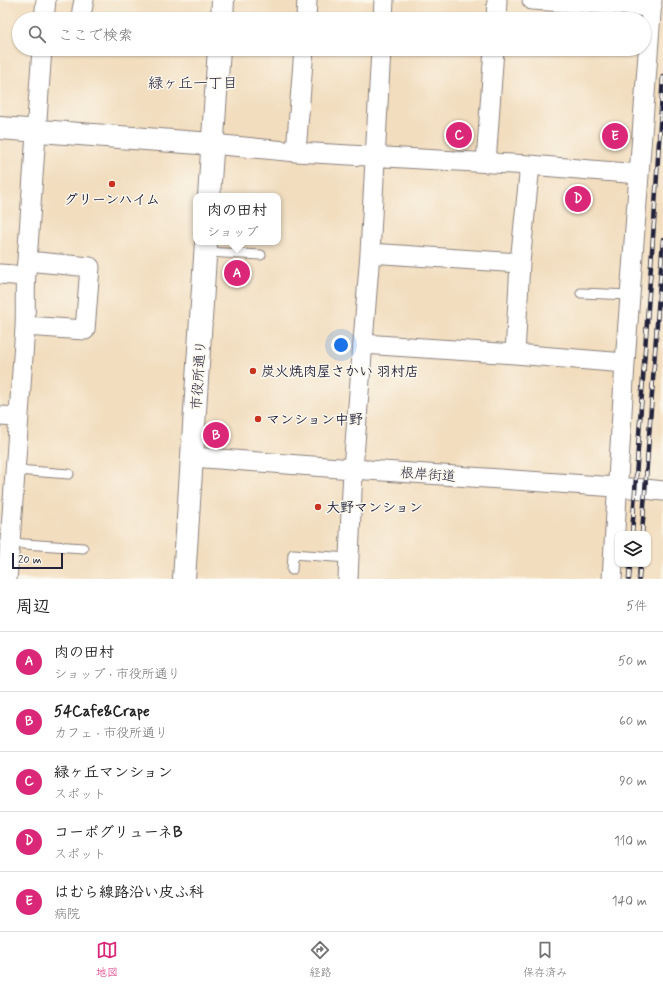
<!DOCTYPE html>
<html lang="ja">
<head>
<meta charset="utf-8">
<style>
  :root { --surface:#fff; --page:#f6f6f6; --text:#222; --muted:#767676; --line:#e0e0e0; --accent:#db2777 }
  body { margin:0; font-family:Mynerve,"Klee One",sans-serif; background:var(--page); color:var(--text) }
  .controls { position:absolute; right:12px; bottom:12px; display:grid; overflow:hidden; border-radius:8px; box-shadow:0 1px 3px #0004 }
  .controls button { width:36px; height:36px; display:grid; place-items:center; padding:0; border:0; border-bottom:1px solid var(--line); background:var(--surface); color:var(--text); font:20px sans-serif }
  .scale { position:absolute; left:12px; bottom:10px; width:51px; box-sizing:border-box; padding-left:4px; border:2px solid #22223b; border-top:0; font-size:11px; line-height:14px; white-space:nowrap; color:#22223b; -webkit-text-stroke:3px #fbf7ec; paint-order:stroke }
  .you { position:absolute; left:341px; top:345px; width:14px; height:14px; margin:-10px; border:3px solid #fff; border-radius:50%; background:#1a73e8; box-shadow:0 0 0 6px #1a73e833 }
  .badge { display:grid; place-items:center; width:26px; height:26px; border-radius:50%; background:var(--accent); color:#fff; font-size:13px; font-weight:700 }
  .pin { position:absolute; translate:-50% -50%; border:2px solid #fff; box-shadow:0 1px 4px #0006 }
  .popup { position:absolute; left:193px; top:193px; width:88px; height:52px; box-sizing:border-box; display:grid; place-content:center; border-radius:8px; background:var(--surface); filter:drop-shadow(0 1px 3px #0005); font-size:13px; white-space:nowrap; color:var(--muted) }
  .popup b { font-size:15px; color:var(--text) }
  .popup::after { content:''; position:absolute; left:50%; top:100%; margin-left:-8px; border:8px solid transparent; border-top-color:var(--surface) }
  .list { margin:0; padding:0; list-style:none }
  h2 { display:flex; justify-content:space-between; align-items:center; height:52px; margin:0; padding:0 16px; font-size:17px }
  h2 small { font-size:13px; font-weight:400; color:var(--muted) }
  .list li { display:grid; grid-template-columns:26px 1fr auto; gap:12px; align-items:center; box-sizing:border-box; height:60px; padding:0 16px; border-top:1px solid var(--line) }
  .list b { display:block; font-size:15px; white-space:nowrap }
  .list p { margin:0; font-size:13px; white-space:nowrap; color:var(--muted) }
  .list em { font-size:13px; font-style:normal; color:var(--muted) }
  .icon { flex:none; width:22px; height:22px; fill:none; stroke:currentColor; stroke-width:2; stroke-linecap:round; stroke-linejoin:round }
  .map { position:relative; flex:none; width:663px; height:579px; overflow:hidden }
  .search { position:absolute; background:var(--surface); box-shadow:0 1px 3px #0004; left:12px; right:12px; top:12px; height:44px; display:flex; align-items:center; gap:10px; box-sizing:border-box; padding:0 14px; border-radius:22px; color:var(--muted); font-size:15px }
  .sheet { height:352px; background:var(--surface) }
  nav { display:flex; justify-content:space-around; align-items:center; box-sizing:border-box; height:56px; border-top:1px solid var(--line); background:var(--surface); font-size:11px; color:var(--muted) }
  nav a { display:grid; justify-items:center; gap:2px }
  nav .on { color:var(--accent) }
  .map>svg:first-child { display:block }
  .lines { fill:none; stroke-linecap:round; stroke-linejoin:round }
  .service-casing { stroke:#8a807c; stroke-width:11 }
  .minor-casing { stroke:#8a807c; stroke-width:21 }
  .tertiary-casing { stroke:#8a807c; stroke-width:24 }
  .service { stroke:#fff; stroke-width:9 }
  .minor { stroke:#fff; stroke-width:19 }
  .tertiary { stroke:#fff; stroke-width:22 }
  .rail-casing { stroke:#22223b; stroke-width:4.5 }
  .rail { stroke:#fbf7ec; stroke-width:3; stroke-dasharray:9; stroke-linecap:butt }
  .poi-dot { fill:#c8321e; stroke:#fbf7ec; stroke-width:1.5 }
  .labels { text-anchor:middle; stroke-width:3; stroke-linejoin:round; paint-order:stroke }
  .poi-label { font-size:14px; font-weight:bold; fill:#22223b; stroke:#fbf7ec; text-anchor:start }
  .street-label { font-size:14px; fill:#22223b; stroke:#fbf7ec }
  .neighbourhood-label { font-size:15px; fill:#22223b; stroke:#fbf7ec }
</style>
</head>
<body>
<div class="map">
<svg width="663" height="579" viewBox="0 0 663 579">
  <rect width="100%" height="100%" fill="#fbf7ec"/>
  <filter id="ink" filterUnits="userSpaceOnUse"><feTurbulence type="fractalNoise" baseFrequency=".025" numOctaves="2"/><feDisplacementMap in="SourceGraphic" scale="8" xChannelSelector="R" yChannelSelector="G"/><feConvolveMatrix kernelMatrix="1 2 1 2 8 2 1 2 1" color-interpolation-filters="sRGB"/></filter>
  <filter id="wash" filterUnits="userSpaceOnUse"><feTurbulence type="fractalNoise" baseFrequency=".012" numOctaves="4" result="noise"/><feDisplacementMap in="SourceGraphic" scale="16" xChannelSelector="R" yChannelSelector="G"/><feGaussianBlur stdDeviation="0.9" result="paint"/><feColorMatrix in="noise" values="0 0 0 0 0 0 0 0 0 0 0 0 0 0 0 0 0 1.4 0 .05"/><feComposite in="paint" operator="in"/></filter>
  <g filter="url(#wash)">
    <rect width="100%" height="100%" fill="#f2ddbe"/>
  </g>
  <g filter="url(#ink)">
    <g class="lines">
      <g class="service-casing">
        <path id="service" d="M206,252L261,255
          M581,293L630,295
          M16,470L69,474
          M10,543L83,548
          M292,570L293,554L348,558"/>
      </g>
      <g class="minor-casing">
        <path id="minor" d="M532,0L652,7
          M82,10L84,0
          M44,19L46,0
          M306,19L307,0
          M383,19L384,0
          M496,19L497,0
          M212,144L296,152L530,165L639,174
          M296,152L304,49
          M486,163L494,49
          M370,253L520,263
          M0,274L25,276
          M25,326L85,330L90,267L27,261
          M363,344L515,354L625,363
          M515,354L520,263L530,165
          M0,416L18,417
          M192,457L353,469L645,489L663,491
          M7,579C14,495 19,412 25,328C26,306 24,284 27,261L42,49
          M348,579L353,469L370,253L381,49
          M612,579L625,363L652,0"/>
      </g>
      <g class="tertiary-casing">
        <path id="tertiary" d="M222,19L223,0
          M0,128L212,144
          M209,196L219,49
          M184,579L206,242"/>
      </g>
      <use href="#service" class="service"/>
      <use href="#minor" class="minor"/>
      <use href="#tertiary" class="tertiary"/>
      <g class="rail-casing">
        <path id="rail" d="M632,534L654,223L663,76
          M642,534L663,239
          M629,579L630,564
          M639,579L640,564"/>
      </g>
      <use href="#rail" class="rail"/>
    </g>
  </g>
  <g class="poi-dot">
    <circle cx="112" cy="184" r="4"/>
    <circle cx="253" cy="371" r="4"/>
    <circle cx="258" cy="419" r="4"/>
    <circle cx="318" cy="507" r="4"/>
  </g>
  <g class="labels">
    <g class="poi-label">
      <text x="112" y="204" text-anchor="middle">グリーンハイム</text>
      <text x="261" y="376">炭火焼肉屋さかい 羽村店</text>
      <text x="266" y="424">マンション中野</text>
      <text x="326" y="512">大野マンション</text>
    </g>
    <g class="street-label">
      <text transform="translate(198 375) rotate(-86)" y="5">市役所通り</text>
      <text transform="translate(428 474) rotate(4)" y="5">根岸街道</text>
    </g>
    <g class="neighbourhood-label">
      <text x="193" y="88">緑ヶ丘一丁目</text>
    </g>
  </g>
</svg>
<div class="controls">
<button><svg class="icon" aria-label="layers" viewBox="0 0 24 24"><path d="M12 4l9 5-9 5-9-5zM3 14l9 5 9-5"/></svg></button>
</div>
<div class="scale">20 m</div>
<div class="you"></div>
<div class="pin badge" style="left:237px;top:273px">A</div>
<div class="popup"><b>肉の田村</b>ショップ</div>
<div class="pin badge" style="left:216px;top:435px">B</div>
<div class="pin badge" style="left:459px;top:135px">C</div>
<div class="pin badge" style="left:578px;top:199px">D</div>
<div class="pin badge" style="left:615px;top:136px">E</div>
<div class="search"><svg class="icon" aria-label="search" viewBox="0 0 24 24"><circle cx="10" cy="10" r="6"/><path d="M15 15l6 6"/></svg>ここで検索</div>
</div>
<section class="sheet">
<h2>周辺<small>5件</small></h2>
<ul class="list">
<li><span class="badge">A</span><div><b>肉の田村</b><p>ショップ · 市役所通り</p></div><em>50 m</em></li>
<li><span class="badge">B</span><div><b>54Cafe&amp;Crape</b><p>カフェ · 市役所通り</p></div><em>60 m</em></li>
<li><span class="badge">C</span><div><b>緑ヶ丘マンション</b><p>スポット</p></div><em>90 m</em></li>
<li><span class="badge">D</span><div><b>コーポグリューネB</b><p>スポット</p></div><em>110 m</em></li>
<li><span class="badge">E</span><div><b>はむら線路沿い皮ふ科</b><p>病院</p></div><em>140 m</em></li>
</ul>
</section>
<nav>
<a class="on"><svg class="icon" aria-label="map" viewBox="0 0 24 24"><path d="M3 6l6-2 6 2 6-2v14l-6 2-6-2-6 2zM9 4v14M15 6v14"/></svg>地図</a>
<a><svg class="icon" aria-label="directions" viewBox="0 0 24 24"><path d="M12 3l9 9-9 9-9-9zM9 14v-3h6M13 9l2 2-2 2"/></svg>経路</a>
<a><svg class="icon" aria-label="saved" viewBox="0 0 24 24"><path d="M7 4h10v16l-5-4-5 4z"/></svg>保存済み</a>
</nav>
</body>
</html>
